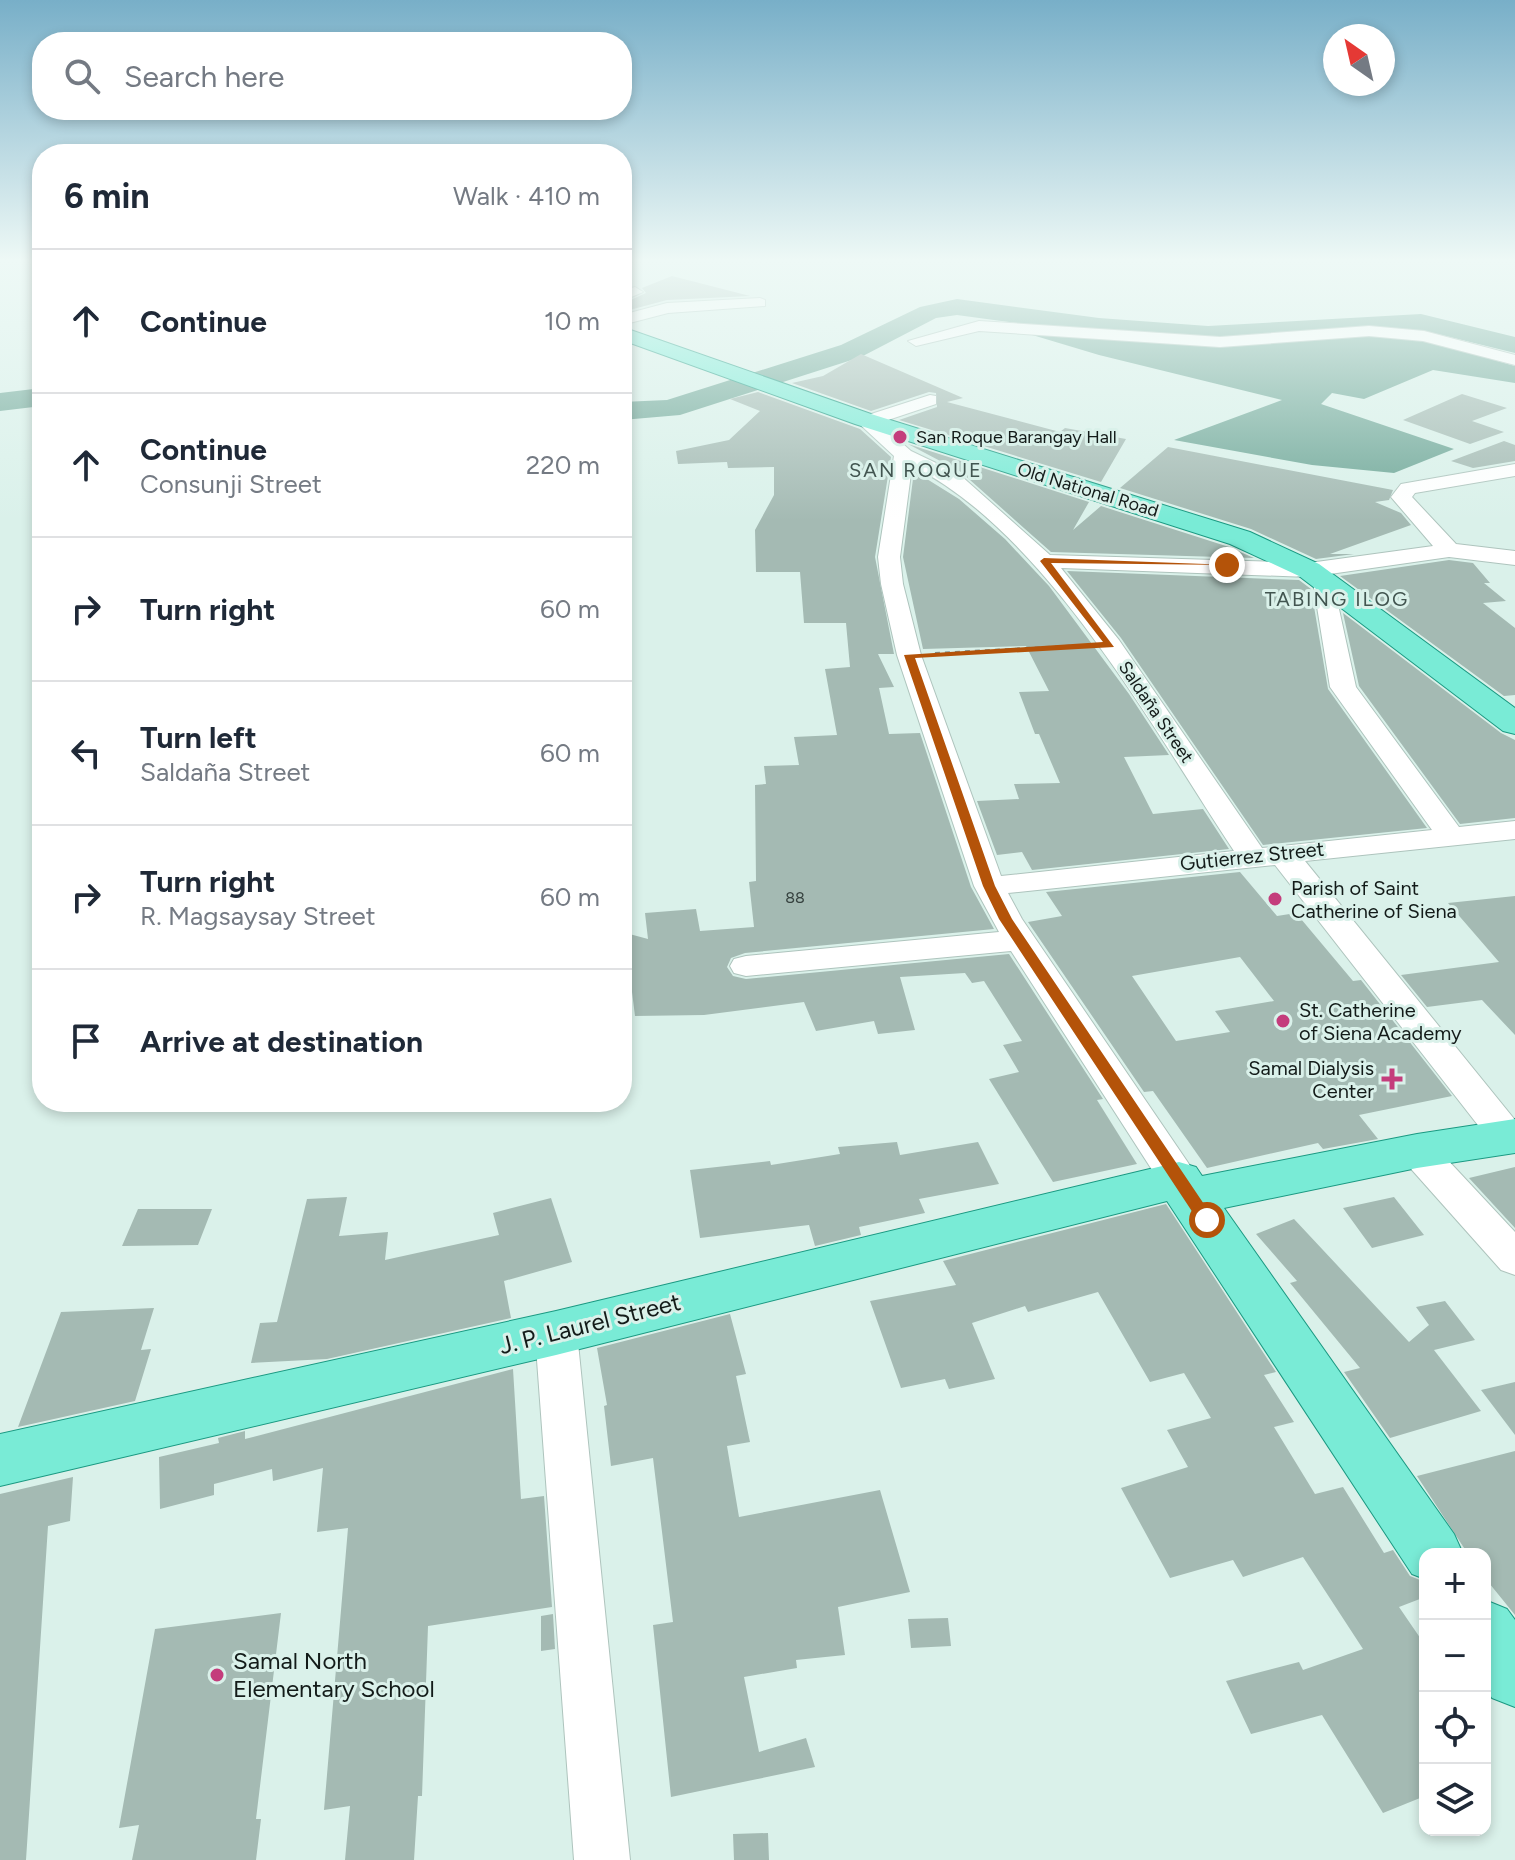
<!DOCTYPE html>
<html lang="en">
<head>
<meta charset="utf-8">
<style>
  :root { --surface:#fff; --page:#f6f6f7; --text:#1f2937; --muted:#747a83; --line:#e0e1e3 }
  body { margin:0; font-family:Figtree,sans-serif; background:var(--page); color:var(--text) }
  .controls { position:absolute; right:24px; bottom:24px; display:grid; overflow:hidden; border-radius:16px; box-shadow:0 4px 12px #0003 }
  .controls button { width:72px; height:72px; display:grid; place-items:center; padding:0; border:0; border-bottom:2px solid var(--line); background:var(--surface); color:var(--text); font:40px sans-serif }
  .compass { position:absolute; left:1323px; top:24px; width:72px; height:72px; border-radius:50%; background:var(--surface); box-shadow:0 4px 12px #0003; rotate:326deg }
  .stop { position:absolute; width:24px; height:24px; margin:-18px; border:6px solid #b45309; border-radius:50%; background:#fff }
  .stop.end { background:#b45309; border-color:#fff; box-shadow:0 2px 8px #0008 }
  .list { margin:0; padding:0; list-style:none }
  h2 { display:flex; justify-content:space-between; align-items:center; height:104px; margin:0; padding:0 32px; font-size:34px }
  h2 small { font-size:26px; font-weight:400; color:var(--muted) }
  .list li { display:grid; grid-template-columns:52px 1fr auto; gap:24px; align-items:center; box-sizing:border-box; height:144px; padding:0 32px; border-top:2px solid var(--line) }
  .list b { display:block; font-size:30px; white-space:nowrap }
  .list p { margin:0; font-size:26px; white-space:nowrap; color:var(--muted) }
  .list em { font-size:26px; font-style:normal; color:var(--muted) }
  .icon { flex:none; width:44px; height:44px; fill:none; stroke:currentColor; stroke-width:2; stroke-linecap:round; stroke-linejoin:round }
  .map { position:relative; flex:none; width:1515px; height:1860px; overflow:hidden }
  .search { position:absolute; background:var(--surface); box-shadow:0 4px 12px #0003; left:32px; top:32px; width:600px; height:88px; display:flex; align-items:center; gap:20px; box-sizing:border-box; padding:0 28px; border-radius:32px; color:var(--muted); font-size:30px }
  .panel { position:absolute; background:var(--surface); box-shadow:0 4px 12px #0003; left:32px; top:144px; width:600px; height:968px; border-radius:32px }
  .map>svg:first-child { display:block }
  .water { fill:#71a899 }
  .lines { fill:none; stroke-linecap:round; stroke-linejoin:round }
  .river { fill:#71a899; fill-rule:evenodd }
  .building { fill:#a4bab3; fill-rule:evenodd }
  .minor-casing { stroke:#aec4bd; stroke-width:2 }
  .major-casing { stroke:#1b9982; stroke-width:2 }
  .path { stroke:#7d8d89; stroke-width:4; stroke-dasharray:5 5; stroke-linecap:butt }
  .minor { fill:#fff; fill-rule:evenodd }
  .major { fill:#79ebd6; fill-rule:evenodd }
  .route { fill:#b45309 }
  .poi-dot { fill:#c43d7c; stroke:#daf1ea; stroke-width:3 }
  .labels { text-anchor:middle; stroke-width:6; stroke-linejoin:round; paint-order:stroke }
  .number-label { font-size:16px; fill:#374340 }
  .far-poi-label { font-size:18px; fill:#131b19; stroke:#daf1ea; text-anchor:start }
  .far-street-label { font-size:18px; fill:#131b19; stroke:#daf1ea }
  .far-quarter-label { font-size:20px; letter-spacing:2px; fill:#425550; stroke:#daf1ea }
  .street-label { font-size:20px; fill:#131b19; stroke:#daf1ea }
  .poi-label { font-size:20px; fill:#131b19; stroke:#daf1ea; text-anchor:start }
  .near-street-label { font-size:24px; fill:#131b19; stroke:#daf1ea }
  .near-poi-label { font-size:24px; fill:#131b19; stroke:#daf1ea; text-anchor:start }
</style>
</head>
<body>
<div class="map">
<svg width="1515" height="1860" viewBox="0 0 1515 1860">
  <rect width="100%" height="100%" fill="#daf1ea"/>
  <path class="water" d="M1029,334L1224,346L1370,336L1425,340L1515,366V383L1433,370L1364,399L1332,393L1321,404L1454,449L1394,473L1312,465L1174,440L1282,400L1099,355Z"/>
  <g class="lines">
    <path class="river" d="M957,299L1099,318L1208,326L1421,314L1515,337V353L1421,330L1208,342L1099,334L957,315L936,318L861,357L680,415L622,420V402L667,400L841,345L920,307Z
      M42,388V406L0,411V393Z"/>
  </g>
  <path class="building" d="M672,276L750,296L667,300L622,312V304L646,293L642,288Z
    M861,354L963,398L947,402L1060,432L1065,428L1126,439L1101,482L899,420L937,407L936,393L929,392L871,411L792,383L823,376Z
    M758,392L860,429L891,457L875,557L894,654H878L894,687L879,688L889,734L920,733L971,887L994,929L745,953L731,958L727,967L733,976L746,979L1009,954L1103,1099L1097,1100L1137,1164L1053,1182L989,1079L1019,1072L1003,1045L1022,1041L984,981L972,983L965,973L900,977L915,1030L878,1034L874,1021L816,1031L804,1002L704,1015L635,1016L632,992L622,991V932L648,939L645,913L696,909L700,931L754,927L749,882L756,881L755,785L766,784L764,766L799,765L794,737L837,735L825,669L850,667L846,623H804L800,572H756L755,530L774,495V467L728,468L727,462L678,464L676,451L729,440L760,411L730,399Z
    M1462,394L1507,408L1472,421L1504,432L1470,444L1403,420Z
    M1504,441L1515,445V461L1473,468L1451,461Z
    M908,444L1089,502L1073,530L1101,506L1229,547L1254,558L1051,552L961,472Z
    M1168,447L1393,490L1389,500L1375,502L1401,513L1411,525L1330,554H1354L1316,559L1251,529L1120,488Z
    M914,471L959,499L1005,539L1049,586L1129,694L1169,755L1124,757L1153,814L1203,809L1229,849L1032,870L1022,852L997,855L977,801L1019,799L1014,784L1060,783L1039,734H1035L1019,692L1049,691L1026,646L923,649L903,557Z
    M1449,560L1473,563L1490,583H1484L1506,601L1483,603L1515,628V695L1504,696L1340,576Z
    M1067,571L1299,580L1311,589L1328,689L1427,828L1263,845L1121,638Z
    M1343,613L1501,733L1515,740V818L1460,824L1359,686Z
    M1240,872L1277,916L1296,913L1353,981L1361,980L1452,1096L1359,1115L1378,1139L1323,1149L1318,1143L1207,1168L1153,1091L1144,1092L1028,922L1062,916L1046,892ZM1240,957L1274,1001L1215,1011L1230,1032L1176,1041L1132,976Z
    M1515,896V1035L1482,1000L1427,1007L1401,975L1499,962L1448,903Z
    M897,1142L900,1155L978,1142L999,1184L919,1199L925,1213L859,1227L861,1235L815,1246L809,1225L700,1238L690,1170L770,1161L771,1165L840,1154L838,1147Z
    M1515,1167V1228L1469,1178Z
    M347,1197L339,1236L388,1232L385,1260L499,1235L493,1213L551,1198L572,1262L504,1281L511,1318L327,1359L251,1363L260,1323L277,1322L307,1199Z
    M1394,1197L1424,1235L1372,1248L1343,1208Z
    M1166,1204L1276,1372L1264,1375L1294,1422L1274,1427L1315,1494L1343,1487L1384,1553L1393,1550L1410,1576L1425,1582V1597L1399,1607L1425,1645V1796L1383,1813L1322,1715L1251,1734L1226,1681L1299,1662L1303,1670L1363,1649L1303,1557L1243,1577L1233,1560L1170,1578L1121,1488L1188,1467L1167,1430L1211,1418L1184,1373L1150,1382L1098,1292L1028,1312L1025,1306L972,1323L995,1379L949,1389L945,1379L901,1388L870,1301L956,1285L943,1261Z
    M138,1209H212L198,1245L122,1246Z
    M1294,1219L1409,1342L1429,1325L1416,1307L1445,1301L1475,1340L1434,1350L1481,1411L1390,1438L1344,1372L1360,1368L1290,1283L1297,1281L1256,1234Z
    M154,1308L141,1350L151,1349L135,1401L18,1427L61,1312Z
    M730,1314L746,1374L736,1376L750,1442L727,1446L739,1517L880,1490L910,1592L838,1607L845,1655L796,1660L797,1668L744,1677L759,1752L806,1738L815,1767L671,1797L653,1625L673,1622L653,1458L611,1466L604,1406L607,1405L597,1348Z
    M513,1369L521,1499L544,1496L552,1607L428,1626L422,1796H418L414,1860H345L350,1806L324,1810L348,1528L317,1532L323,1468L273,1481L272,1469L214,1484V1495L160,1509L159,1457L219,1443L218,1438L245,1431V1439Z
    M1515,1382V1435L1481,1390Z
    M1515,1451V1615L1485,1578V1554H1468L1417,1476Z
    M73,1477L70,1521L48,1526L26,1860H0V1494Z
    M281,1613L256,1819H261L256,1860H132L139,1825L119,1828L155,1629Z
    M553,1614L555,1649L541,1651V1616Z
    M948,1618L951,1646L911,1648L908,1619Z
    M768,1833L769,1860H734L733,1834Z"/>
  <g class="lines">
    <g class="minor-casing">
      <path id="minor" d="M635,287L643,292L622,301V291Z
        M760,298L765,300V306L668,313L622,325V315L667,303Z
        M979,321L1220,337L1369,326L1424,331L1515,355V365L1423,341L1369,336L1220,347L979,331L916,346L908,341Z
        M930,395L936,396V404L879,423L911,451L959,474L1050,555L1309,563L1433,546L1391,497L1401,484L1515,464V476L1415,493L1412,497L1456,544L1515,551V565L1449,557L1309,577L1061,568L1119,640L1262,848L1432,830L1330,687L1313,582L1316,577H1332L1356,687L1459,827L1515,821V839L1305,861L1515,1120V1148L1495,1147L1275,865L1008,893L1022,919L1193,1170L1198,1180L1193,1190L1179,1194L1165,1190L1011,951L746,976L734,973L730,966L734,959L746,956L999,932L974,886L897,655L881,584L878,557L894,456L854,419L856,415H868ZM912,466C1045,531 1153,729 1234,851L1001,876L921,655L903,584L900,557Z
        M1417,1137L1430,1141L1515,1232V1275L1501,1270L1404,1161L1398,1151L1404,1141Z
        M556,1315L571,1321L577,1333L630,1860H574L535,1333L541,1321Z"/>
    </g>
    <g class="major-casing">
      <path id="major" d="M622,327L871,414L1250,532L1319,564L1515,708V734L1503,731L1299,576L1230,544L855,424L622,340Z
        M1515,1119V1153L1417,1168L1224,1208L1454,1534L1463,1554H1425V1579L1412,1574L1167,1201L556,1355L0,1486V1434L556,1311L1179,1162L1196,1167L1202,1176L1417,1134Z
        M1485,1600L1507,1609L1515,1620V1707L1492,1698L1485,1687Z"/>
    </g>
    <path class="path" d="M935,654L1081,646"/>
    <use href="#minor" class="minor"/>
    <use href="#major" class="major"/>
  </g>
  <linearGradient id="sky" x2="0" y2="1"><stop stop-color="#78afc8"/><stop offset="0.5" stop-color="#eef9f6"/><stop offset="1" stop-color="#eef9f6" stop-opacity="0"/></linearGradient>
  <rect width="1515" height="521" fill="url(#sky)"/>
  <path class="route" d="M1044,558L1232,565L1051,563L1114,647L915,658L995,886L1012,919L1212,1216L1215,1220L1207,1227L1201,1225L999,919L983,886L904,655L1103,642L1040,561Z"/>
  <g class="poi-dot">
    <circle cx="900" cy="437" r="8"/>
    <circle cx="1275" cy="899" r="8"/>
    <circle cx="1283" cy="1021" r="8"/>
    <path d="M1388 1067h8v8h8v8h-8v8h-8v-8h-8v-8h8z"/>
    <circle cx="217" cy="1675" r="8"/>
  </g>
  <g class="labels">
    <g class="number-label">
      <text x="795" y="903">88</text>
    </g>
    <g class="far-poi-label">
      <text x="916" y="443">San Roque Barangay Hall</text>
    </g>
    <g class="far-street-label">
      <text transform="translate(1088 490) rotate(17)" y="6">Old National Road</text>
      <text transform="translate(1156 712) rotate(56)" y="6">Saldaña Street</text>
    </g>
    <g class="far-quarter-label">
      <text x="916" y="477">SAN ROQUE</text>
      <text x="1337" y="606">TABING ILOG</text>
    </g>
    <g class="street-label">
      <text transform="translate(1252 856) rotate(-6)" y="7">Gutierrez Street</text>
    </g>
    <g class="poi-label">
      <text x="1291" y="895">Parish of Saint<tspan x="1291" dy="23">Catherine of Siena</tspan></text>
      <text x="1299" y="1017">St. Catherine<tspan x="1299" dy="23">of Siena Academy</tspan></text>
      <text x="1374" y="1075" text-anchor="end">Samal Dialysis<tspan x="1374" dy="23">Center</tspan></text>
    </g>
    <g class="near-street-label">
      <text transform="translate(590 1324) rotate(-14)" y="8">J. P. Laurel Street</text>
    </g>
    <g class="near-poi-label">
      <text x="233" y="1669">Samal North<tspan x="233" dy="28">Elementary School</tspan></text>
    </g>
  </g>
</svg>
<div class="controls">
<button>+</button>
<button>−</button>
<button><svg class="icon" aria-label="locate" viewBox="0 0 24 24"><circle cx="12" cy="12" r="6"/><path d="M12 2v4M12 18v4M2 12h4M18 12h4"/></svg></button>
<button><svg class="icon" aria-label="layers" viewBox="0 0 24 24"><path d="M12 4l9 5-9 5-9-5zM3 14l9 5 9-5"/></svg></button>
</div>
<svg class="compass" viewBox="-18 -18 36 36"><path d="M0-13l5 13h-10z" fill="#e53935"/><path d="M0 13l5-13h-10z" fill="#747a83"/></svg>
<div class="stop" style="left:1207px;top:1220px"></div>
<div class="stop end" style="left:1227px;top:565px"></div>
<div class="search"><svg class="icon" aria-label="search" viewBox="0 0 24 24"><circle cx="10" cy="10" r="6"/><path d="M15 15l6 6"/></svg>Search here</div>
<section class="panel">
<h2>6 min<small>Walk · 410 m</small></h2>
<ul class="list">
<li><svg class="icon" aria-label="ahead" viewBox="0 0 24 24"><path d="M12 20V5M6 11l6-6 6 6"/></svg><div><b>Continue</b></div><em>10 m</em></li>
<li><svg class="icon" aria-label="ahead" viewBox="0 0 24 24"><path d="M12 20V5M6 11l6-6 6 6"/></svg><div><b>Continue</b><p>Consunji Street</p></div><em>220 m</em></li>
<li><svg class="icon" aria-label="right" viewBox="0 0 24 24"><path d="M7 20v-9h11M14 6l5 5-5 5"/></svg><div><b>Turn right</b></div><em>60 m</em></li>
<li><svg class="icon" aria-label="left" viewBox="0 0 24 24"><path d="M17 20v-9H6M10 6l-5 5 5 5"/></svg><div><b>Turn left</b><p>Saldaña Street</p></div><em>60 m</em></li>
<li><svg class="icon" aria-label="right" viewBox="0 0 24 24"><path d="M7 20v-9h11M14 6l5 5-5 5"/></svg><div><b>Turn right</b><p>R. Magsaysay Street</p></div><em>60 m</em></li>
<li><svg class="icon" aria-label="arrive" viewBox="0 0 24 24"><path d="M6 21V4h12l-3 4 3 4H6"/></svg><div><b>Arrive at destination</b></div></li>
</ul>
</section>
</div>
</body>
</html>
